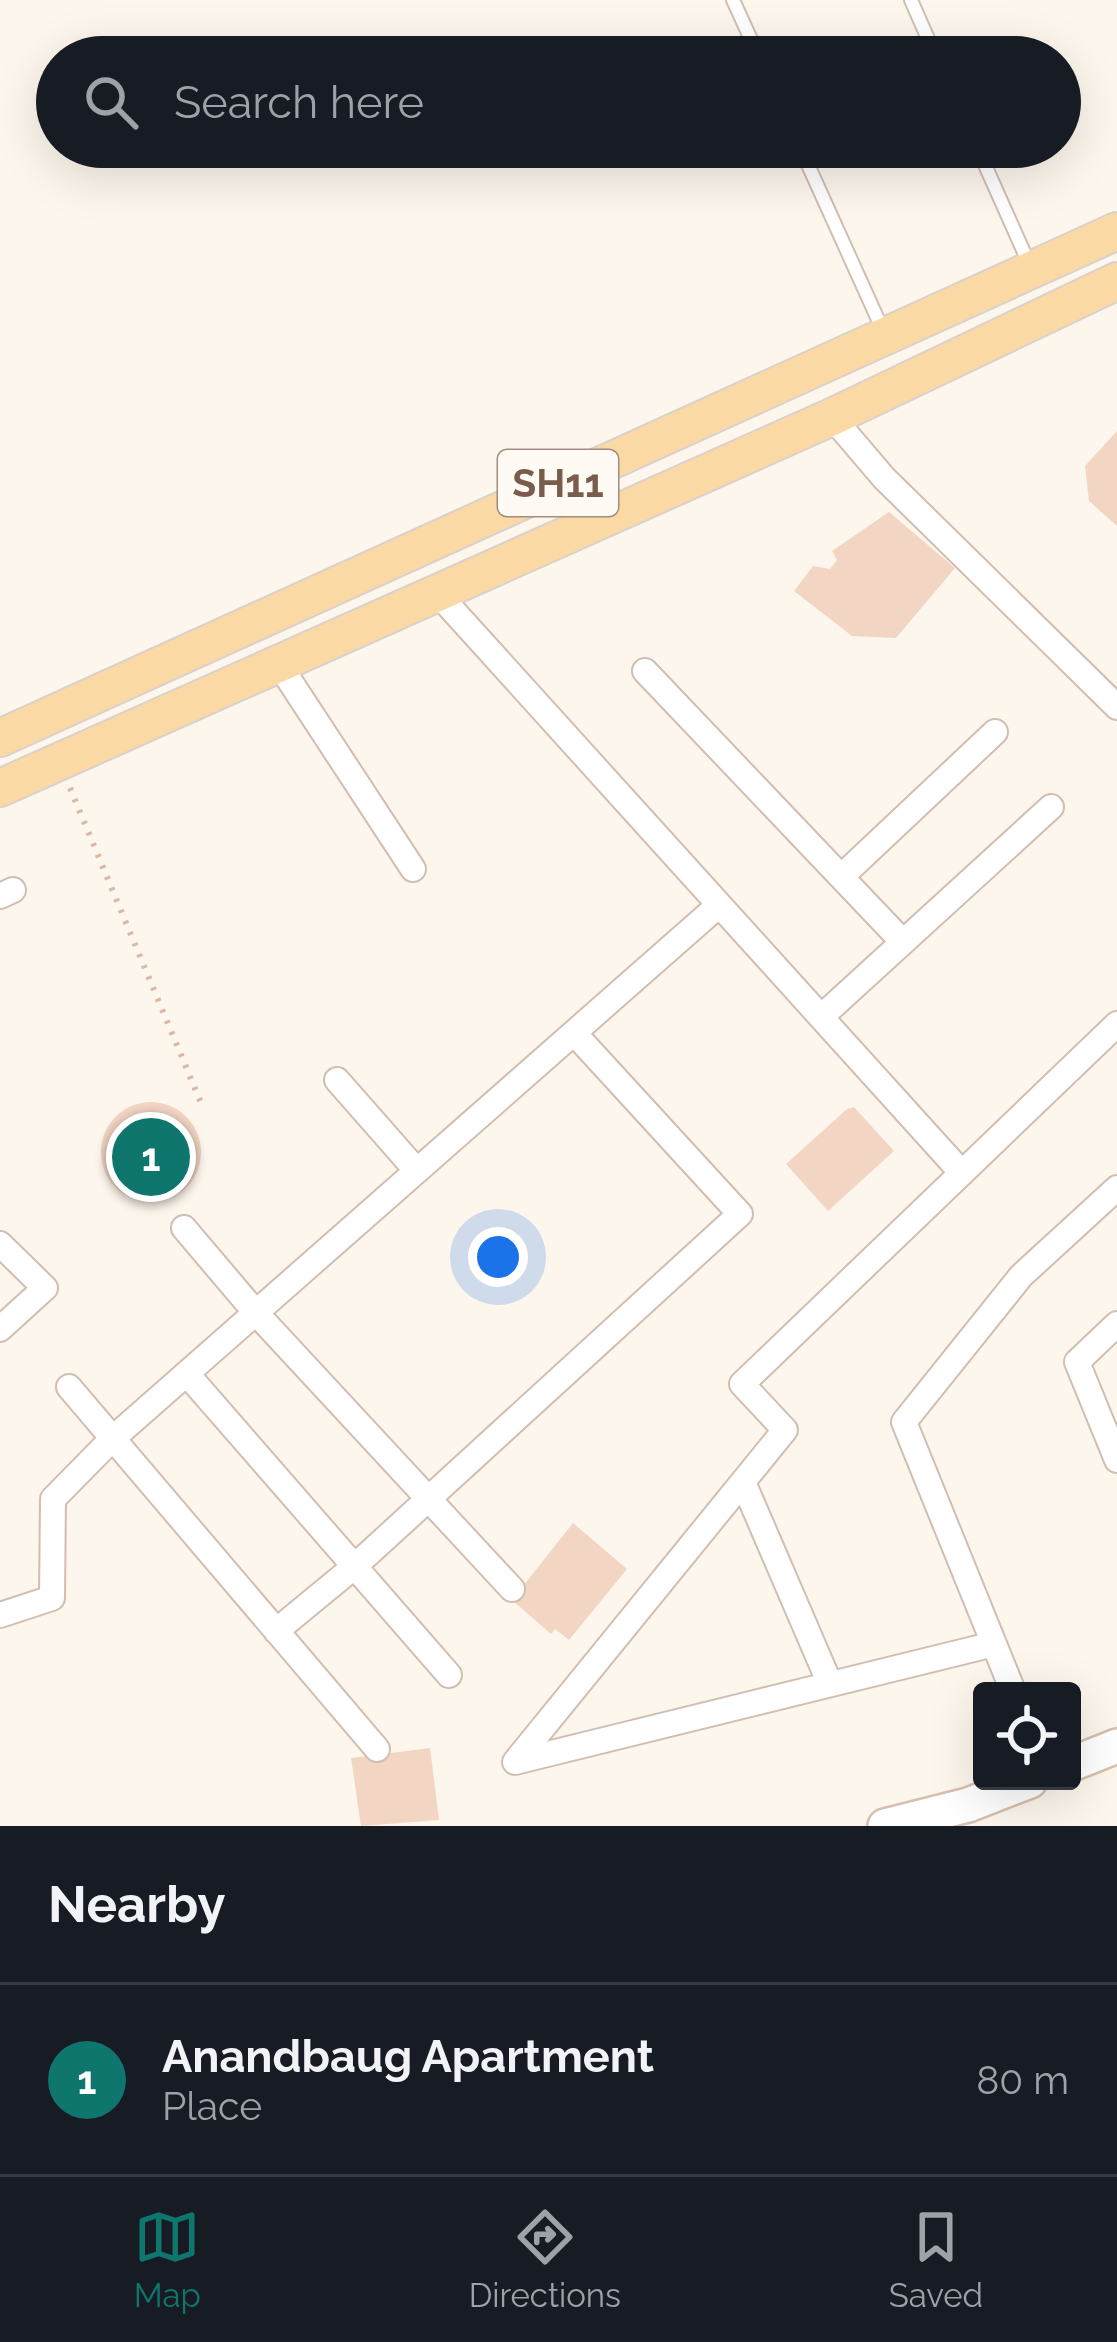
<!DOCTYPE html>
<html lang="en">
<head>
<meta charset="utf-8">
<style>
  :root { --surface:#171b24; --page:#20242c; --text:#f1f3f6; --muted:#9ea1a6; --line:#363941; --accent:#0f766e }
  body { margin:0; font-family:Raleway,sans-serif; background:var(--page); color:var(--text) }
  .controls { position:absolute; right:36px; bottom:36px; display:grid; overflow:hidden; border-radius:12px; box-shadow:0 12px 48px #0002 }
  .controls button { width:108px; height:108px; display:grid; place-items:center; padding:0; border:0; border-bottom:3px solid var(--line); background:var(--surface); color:var(--text); font:60px sans-serif }
  .you { position:absolute; left:498px; top:1257px; width:42px; height:42px; margin:-30px; border:9px solid #fff; border-radius:50%; background:#1a73e8; box-shadow:0 0 0 18px #1a73e833 }
  .badge { display:grid; place-items:center; width:78px; height:78px; border-radius:50%; background:var(--accent); color:#fff; font-size:39px; font-weight:700 }
  .pin { position:absolute; translate:-50% -50%; border:6px solid #fff; box-shadow:0 3px 12px #0006 }
  .list { margin:0; padding:0; list-style:none }
  h2 { display:flex; justify-content:space-between; align-items:center; height:156px; margin:0; padding:0 48px; font-size:51px }
  h2 small { font-size:39px; font-weight:400; color:var(--muted) }
  .list li { display:grid; grid-template-columns:78px 1fr auto; gap:36px; align-items:center; box-sizing:border-box; height:192px; padding:0 48px; border-top:3px solid var(--line) }
  .list b { display:block; font-size:45px; white-space:nowrap }
  .list p { margin:0; font-size:39px; white-space:nowrap; color:var(--muted) }
  .list em { font-size:39px; font-style:normal; color:var(--muted) }
  .icon { flex:none; width:66px; height:66px; fill:none; stroke:currentColor; stroke-width:2; stroke-linecap:round; stroke-linejoin:round }
  .map { position:relative; flex:none; width:1117px; height:1826px; overflow:hidden }
  .search { position:absolute; background:var(--surface); box-shadow:0 12px 48px #0002; left:36px; right:36px; top:36px; height:132px; display:flex; align-items:center; gap:30px; box-sizing:border-box; padding:0 42px; border-radius:66px; color:var(--muted); font-size:45px }
  .sheet { height:348px; background:var(--surface) }
  nav { display:flex; justify-content:space-around; align-items:center; box-sizing:border-box; height:168px; border-top:3px solid var(--line); background:var(--surface); font-size:33px; color:var(--muted) }
  nav a { display:grid; justify-items:center; gap:6px }
  nav .on { color:var(--accent) }
  .map>svg:first-child { display:block }
  .building { fill:#f3d5c3 }
  .lines { fill:none; stroke-linecap:round; stroke-linejoin:round }
  .lane-casing { stroke:#d1beb0; stroke-width:16 }
  .street-casing { stroke:#d1beb0; stroke-width:28 }
  .secondary-casing { stroke:#d6c0b0; stroke-width:38 }
  .primary-casing { stroke:#dad1cd; stroke-width:40 }
  .path { stroke:#d9b8a5; stroke-width:6; stroke-dasharray:3 9; stroke-linecap:butt }
  .lane { stroke:#fff; stroke-width:12 }
  .street { stroke:#fff; stroke-width:24 }
  .secondary { stroke:#fff; stroke-width:33 }
  .primary { stroke:#fbd9a5; stroke-width:36 }
  .labels { text-anchor:middle; stroke-width:10; stroke-linejoin:round; paint-order:stroke }
  .shield { fill:#fffaf3; stroke:#a28b7f; stroke-width:3 }
  .shield-label { font-size:39px; font-weight:bold; fill:#7a5c4d }
</style>
</head>
<body>
<div class="map">
<svg width="1117" height="1826" viewBox="0 0 1117 1826">
  <rect width="100%" height="100%" fill="#fdf6ec"/>
  <path class="building" d="M1117,431V526L1089,501L1085,466Z
    M889,512L955,568L896,638L852,636L794,591L813,566L830,569L837,560L832,551Z
    M101 1152a50 50 0 1 1 100 0a50 50 0 1 1-100 0Z
    M854,1107L894,1151L828,1211L786,1164L847,1109Z
    M573,1523L627,1569L569,1640L555,1629L551,1634L512,1600Z
    M430,1748L439,1820L361,1826L351,1758Z"/>
  <g class="lines">
    <g class="lane-casing">
      <path id="lane" d="M733,0L759,57
        M911,0L936,57
        M800,147L885,335
        M977,147L1031,268"/>
    </g>
    <g class="street-casing">
      <path id="street" d="M832,417L884,478L1117,707
        M439,595L962,1173
        M280,666L413,869
        M645,671L903,942
        M841,877L995,732
        M0,896L13,890
        M821,1017L1051,807
        M337,1080L417,1171
        M184,1228L256,1313L512,1589
        M0,1244L45,1288L0,1329
        M1117,1324L1077,1362L1117,1460
        M187,1374L449,1675
        M69,1387L377,1749
        M743,1482L830,1684
        M0,1615L52,1598L53,1499L111,1440L719,905
        M276,1631L355,1566L740,1214L574,1033
        M994,1644L904,1422L1021,1276L1117,1188
        M1013,1691L994,1644L515,1762L785,1430L742,1384L1117,1024"/>
    </g>
    <g class="secondary-casing">
      <path id="secondary" d="M1072,1764L1117,1746
        M885,1826L968,1805L1030,1781"/>
    </g>
    <g class="primary-casing">
      <path id="primary" d="M0,738L1117,231
        M0,788L832,417L1117,281"/>
    </g>
    <path class="path" d="M70,788L201,1103"/>
    <use href="#lane" class="lane"/>
    <use href="#street" class="street"/>
    <use href="#secondary" class="secondary"/>
    <use href="#primary" class="primary"/>
  </g>
  <g class="labels">
    <rect class="shield" x="498" y="450" width="120" height="66" rx="9"/>
    <g class="shield-label">
      <text x="558" y="497">SH11</text>
    </g>
  </g>
</svg>
<div class="controls">
<button><svg class="icon" aria-label="locate" viewBox="0 0 24 24"><circle cx="12" cy="12" r="6"/><path d="M12 2v4M12 18v4M2 12h4M18 12h4"/></svg></button>
</div>
<div class="you"></div>
<div class="pin badge" style="left:151px;top:1157px">1</div>
<div class="search"><svg class="icon" aria-label="search" viewBox="0 0 24 24"><circle cx="10" cy="10" r="6"/><path d="M15 15l6 6"/></svg>Search here</div>
</div>
<section class="sheet">
<h2>Nearby<small></small></h2>
<ul class="list">
<li><span class="badge">1</span><div><b>Anandbaug Apartment</b><p>Place</p></div><em>80 m</em></li>
</ul>
</section>
<nav>
<a class="on"><svg class="icon" aria-label="map" viewBox="0 0 24 24"><path d="M3 6l6-2 6 2 6-2v14l-6 2-6-2-6 2zM9 4v14M15 6v14"/></svg>Map</a>
<a><svg class="icon" aria-label="directions" viewBox="0 0 24 24"><path d="M12 3l9 9-9 9-9-9zM9 14v-3h6M13 9l2 2-2 2"/></svg>Directions</a>
<a><svg class="icon" aria-label="saved" viewBox="0 0 24 24"><path d="M7 4h10v16l-5-4-5 4z"/></svg>Saved</a>
</nav>
</body>
</html>
